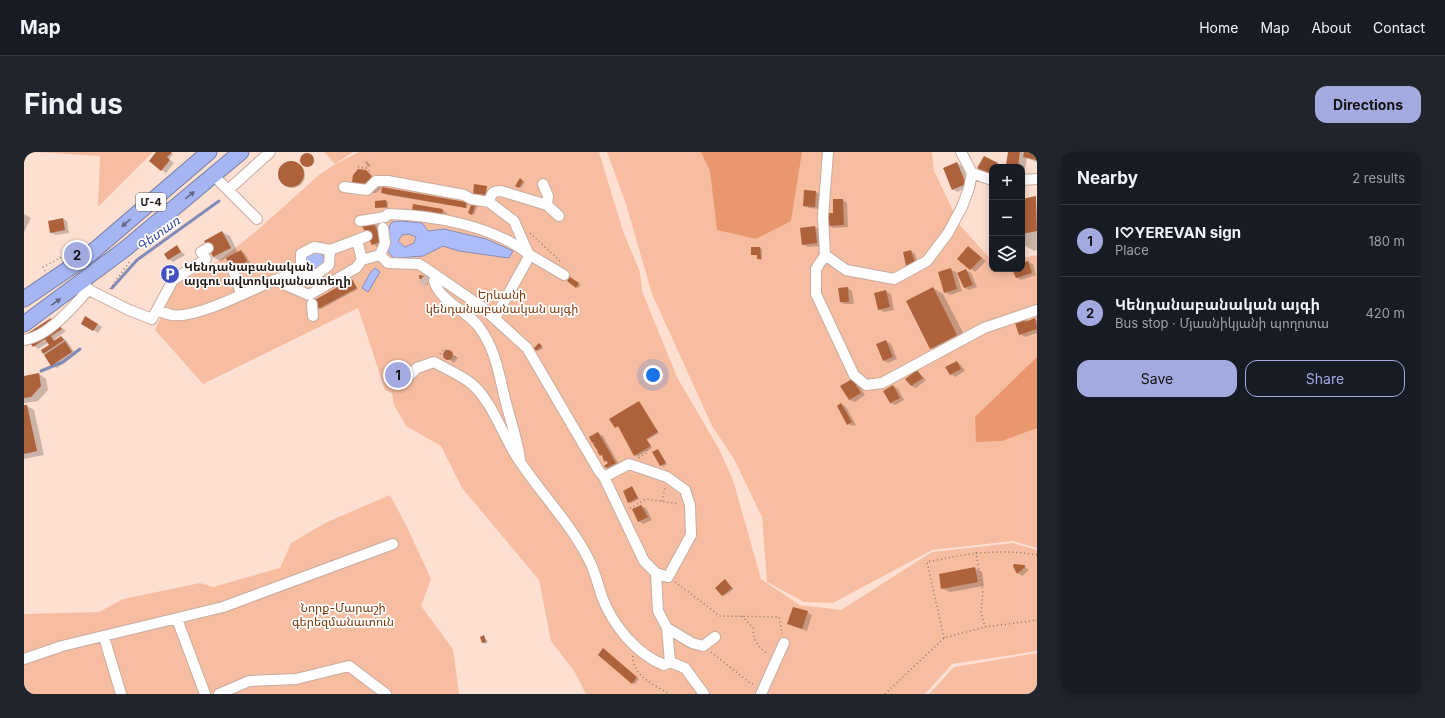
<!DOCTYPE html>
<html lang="en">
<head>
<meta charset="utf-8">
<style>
  :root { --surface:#171b24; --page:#20242c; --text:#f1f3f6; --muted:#9ea1a6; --line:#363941; --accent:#a3aae0 }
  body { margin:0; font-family:Inter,"Noto Sans Armenian",sans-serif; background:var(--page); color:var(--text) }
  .controls { position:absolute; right:12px; top:12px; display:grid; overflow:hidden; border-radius:8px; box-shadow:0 2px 10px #0003 }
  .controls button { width:36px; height:36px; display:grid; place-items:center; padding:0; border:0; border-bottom:1px solid var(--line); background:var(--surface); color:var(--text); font:20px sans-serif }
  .you { position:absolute; left:629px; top:223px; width:14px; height:14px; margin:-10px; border:3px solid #fff; border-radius:50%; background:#1a73e8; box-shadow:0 0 0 6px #1a73e833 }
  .badge { display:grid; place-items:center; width:26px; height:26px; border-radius:50%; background:var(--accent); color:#111; font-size:13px; font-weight:700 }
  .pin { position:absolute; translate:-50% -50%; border:2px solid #fff; box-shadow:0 1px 4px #0006 }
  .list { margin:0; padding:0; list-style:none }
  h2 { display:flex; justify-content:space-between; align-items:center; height:52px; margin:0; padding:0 16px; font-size:17px }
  h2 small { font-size:13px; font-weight:400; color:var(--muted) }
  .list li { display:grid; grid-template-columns:26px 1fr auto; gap:12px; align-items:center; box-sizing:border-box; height:72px; padding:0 16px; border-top:1px solid var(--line) }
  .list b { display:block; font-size:15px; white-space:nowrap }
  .list p { margin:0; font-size:13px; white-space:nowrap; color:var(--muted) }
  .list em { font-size:13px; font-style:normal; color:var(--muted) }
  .actions { display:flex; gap:8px; padding:12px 16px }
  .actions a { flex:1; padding:9px 0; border:1px solid var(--accent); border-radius:12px; text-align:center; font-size:14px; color:var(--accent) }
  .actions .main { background:var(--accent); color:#111 }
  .icon { flex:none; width:22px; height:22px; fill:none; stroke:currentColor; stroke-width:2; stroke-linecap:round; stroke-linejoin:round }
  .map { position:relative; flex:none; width:1013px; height:542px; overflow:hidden; border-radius:12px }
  header { display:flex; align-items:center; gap:24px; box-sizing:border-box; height:56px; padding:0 20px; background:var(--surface); border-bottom:1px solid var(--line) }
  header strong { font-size:19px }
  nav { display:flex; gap:22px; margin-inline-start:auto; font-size:14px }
  .intro { display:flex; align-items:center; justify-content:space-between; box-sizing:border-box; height:96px; padding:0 24px }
  h1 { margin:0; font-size:28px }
  .button { padding:10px 18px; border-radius:12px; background:var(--accent); color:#111; font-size:14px; font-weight:700 }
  main { display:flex; gap:24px; padding:0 24px }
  aside { flex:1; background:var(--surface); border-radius:12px; box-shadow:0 2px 10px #0003 }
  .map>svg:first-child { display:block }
  .green { fill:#f7bda1 }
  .forest { fill:#e9976f }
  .water { fill:#adbdfc; stroke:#838cb6; fill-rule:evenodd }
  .shadow { fill:#0003 }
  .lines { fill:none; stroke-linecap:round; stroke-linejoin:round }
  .stream { stroke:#838cb6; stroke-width:3 }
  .building { fill:#ae623b }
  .minor-tunnel { stroke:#d2b8ad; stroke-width:10; stroke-dasharray:10 5; stroke-linecap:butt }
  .minor-casing { stroke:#c8ac9f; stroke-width:12 }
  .highway-casing { stroke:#777ea4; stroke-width:17 }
  .path { stroke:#8b776f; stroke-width:1.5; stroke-dasharray:1 3; stroke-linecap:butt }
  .minor { stroke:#fff; stroke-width:10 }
  .highway { stroke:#a5b5f2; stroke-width:15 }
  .oneway { fill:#646683 }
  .labels { text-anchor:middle; stroke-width:3.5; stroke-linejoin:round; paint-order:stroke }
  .shield { fill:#fff; stroke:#645d5a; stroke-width:1 }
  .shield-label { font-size:11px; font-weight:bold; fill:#221814 }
  .poi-label { font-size:12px; font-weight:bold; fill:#221814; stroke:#fff; text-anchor:start }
  .park-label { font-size:12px; fill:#81380b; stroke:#fff }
  .water-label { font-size:13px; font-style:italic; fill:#3c49a1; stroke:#fff }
</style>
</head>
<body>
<header>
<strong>Map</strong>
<nav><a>Home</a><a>Map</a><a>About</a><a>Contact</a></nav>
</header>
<div class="intro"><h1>Find us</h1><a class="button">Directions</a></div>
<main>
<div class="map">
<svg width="1013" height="542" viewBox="0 0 1013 542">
  <rect width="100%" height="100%" fill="#fee0d3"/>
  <path class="green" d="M11,0H129L74,55L76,4Z
    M300,0H329L311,12Z
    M335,0H575L599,79L616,120L618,139L653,225L695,297L709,328L737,427L776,453L817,458L908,400L989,391L1013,398V499L928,512L901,542H562L550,519L527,489L515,428L438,336L417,294L382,274L370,253L368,241L361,238L334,156L179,232L131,178L152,132L192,111L230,81L295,23L308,14Z
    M583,0H908L910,19L936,73L968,109V117H998V106L1013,103V396L989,389L908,398L809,451L780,450L743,430L738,365L710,307L688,274L628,142L602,52Z
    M366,343L384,377L407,427L397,454L429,497L435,542H0V462L75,460L99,447L176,431L189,435L256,416L267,391L301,371Z
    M1013,501V542H905L930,515Z"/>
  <path class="forest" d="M677,0H778L767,69L732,87L693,78L686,19Z
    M1013,205V276L978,289L952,290L951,265Z"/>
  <path class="water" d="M376,69L398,71L404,79L420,77L462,87L489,99L485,106L435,99L419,94L399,104L374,106L371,108L362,97C366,88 362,77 368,70ZM385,82L392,85L390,91L381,95L374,89L378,83Z
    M282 108a9 9 0 1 1 18 0a9 9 0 1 1-18 0Z
    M351,116L356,120L344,140L338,136L346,121Z"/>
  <path class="shadow" d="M134,0H146L149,2L145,7L150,11L142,21L126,9Z
    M985,0H1013V10L1003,6L1001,18H998V15H988L983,12Z
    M278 9a6 6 0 1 1 12 0a6 6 0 1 1-12 0Z
    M960,5L978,15H968V23L955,16Z
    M343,9L347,14L344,15L341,10Z
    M255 23a13 13 0 1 1 26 0a13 13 0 1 1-26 0Z
    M933,11L938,14L946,34L933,40L929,37Z
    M342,19L357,30V37L352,41H345Z
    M498,28L501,30L497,36L492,33Z
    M359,37L442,51L444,52L443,56L363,43L358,40Z
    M781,39L792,40L797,43L796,57L785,56L780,54Z
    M1012,45L1013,98L1010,99L998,92V48Z
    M819,48L823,51L824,75L809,76L805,73Z
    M362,49L364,50V56H352Z
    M452,52L454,53L450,63L445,61Z
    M390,53L419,58L423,61L422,66Z
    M0,62L7,66L0,80Z
    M39,67L43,69L45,81L32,83L27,81Z
    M348,70L353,73L363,91L354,95L349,92Z
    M791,75L796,78L797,94L784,95L779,92L777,77Z
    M198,80L206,84L214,101L217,99L221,102L227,112L217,117L212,118L208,115L202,106L197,109L189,105Z
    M153,95L161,103L149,110L145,107Z
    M945,95L962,109L951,120L935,107Z
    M736,96L738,97V108L734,107V103L728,102Z
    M887,99L891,102L895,113L887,116L883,114Z
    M1004,110L1009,112L1012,123L997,128L993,126L989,117H998V112Z
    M927,118L932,120L938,139L926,143L921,140Z
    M942,118L947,121L953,135L945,138L941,136L935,122Z
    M546,126L557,133L554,136L544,129Z
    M328,129L334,137L297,157L295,156Z
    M824,136L828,139L830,152H821L816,150Z
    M909,136L919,142L943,188L917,202L907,196Z
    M862,139L867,142L870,158L860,160L855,157Z
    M62,165L78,175L74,181L58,171Z
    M999,166L1004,169L1010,167L1013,168V181L1001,185L996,182Z
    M34,173L42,179L31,187L32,189L37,185L42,188L52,202L33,216L28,213L20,201L26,193L24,191L14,197L7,191Z
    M862,189L867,192L873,207L864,211L859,208Z
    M518,194L519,196L515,199L511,196Z
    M423,198L434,206L430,211L419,203Z
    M933,210L937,213L941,219L931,225L927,222Z
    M381,215L385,218L390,224L374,236L369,233Z
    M893,219L902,228L892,236L887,234Z
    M15,222L22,227L24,238L14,249L0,251V225Z
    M828,228L833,230L841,243L831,250L826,248L818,235Z
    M869,234L874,237L880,248L871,253L866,251Z
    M615,250L635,281L623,288L628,296L613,305L595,275H592Z
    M817,252L822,255L832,273L829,274L824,272Z
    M0,254H3L10,258L20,303L0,307Z
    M574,281L579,284L596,314L587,318L583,316L586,312L581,309L569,290Z
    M634,298L643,312L639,315L637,313Z
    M608,335L615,347L607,351L605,350Z
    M617,354L622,356L628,368L619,372L615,369Z
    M1000,414L1005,418L998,424L994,421Z
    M951,416L958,420L960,434L926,440L918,436Z
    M701,429L710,437L700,444L699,443Z
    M783,460L788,463L783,479L764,472Z
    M460,484L464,490L461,492L459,490Z
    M581,499L615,527L611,532L609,531Z"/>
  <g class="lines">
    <path class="stream" d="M88,136L113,108L195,49
      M17,219L39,210L56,197"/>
  </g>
  <path class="building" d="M132,0H148L143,5L146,8L137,19L125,9Z
    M984,0H996L994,15L982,13Z
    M1000,0H1013L1012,8L999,5Z
    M276 8a7 7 0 1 1 14 0a7 7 0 1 1-14 0Z
    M960,4L974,11L972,15H968L967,24L953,16Z
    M254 22a13 13 0 1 1 26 0a13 13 0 1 1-26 0Z
    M933,10L942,32L928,38L919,16Z
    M334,17L342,18L347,23V31L334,36L328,30L329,23Z
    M496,26L499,29L495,36L491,34Z
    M450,32L463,34L462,43L449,42Z
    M358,35L442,50V56L357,41Z
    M780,38L792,39L791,55L779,54Z
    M1012,44L1013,79L998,82V47Z
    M809,47H819L820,73L804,74L803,61H809Z
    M362,48L363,55L351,56V49Z
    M448,50L452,51L448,63L444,61Z
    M389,52L419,57L418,64L388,59Z
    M39,66L41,78L26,81L24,69Z
    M348,69L359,88L348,93L338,74Z
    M791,74L793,91L778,93L776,76Z
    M198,79L207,96L189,105L180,89Z
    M153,93L157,100L144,108L140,102Z
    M944,94L958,106L946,118L933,107Z
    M727,95H736L737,107H733V103H727Z
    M217,98L223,109L212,116L211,114L207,116L202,106Z
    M887,98L891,111L882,114L879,100Z
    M1004,109L1008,121L992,126L988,117H998V111Z
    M927,116L933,137L920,141L914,120Z
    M942,117L949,133L940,136L933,121Z
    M395,123L402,124L408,127L403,133L395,126Z
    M546,125L555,131L552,136L543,129Z
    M328,127L333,136L294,157L289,149Z
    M824,135L825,150H816L814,136Z
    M909,135L933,183L906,197L882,149Z
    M862,138L866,155L854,158L850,141Z
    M61,164L74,172L69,179L57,172Z
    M999,165L1001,170L1011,166L1013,177L995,183L990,168Z
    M27,166L31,172L8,186L4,181Z
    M34,172L38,177L27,184L30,189L37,184L40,188L19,202L17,198L25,193L21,187L9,195L6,191Z
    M862,188L869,205L859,209L852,192Z
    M41,189L48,200L27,214L20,203Z
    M515,191L518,194L512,199L510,196Z
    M419 203a5 5 0 1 1 10 0a5 5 0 1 1-10 0Z
    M933,209L937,217L926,223L921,215Z
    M381,214L386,221L368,234L363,226Z
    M893,218L899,226L887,234L881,227Z
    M15,221L17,234L7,245L0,246V224Z
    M828,227L837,241L825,248L816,234Z
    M869,233L876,246L866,251L859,239Z
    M615,249L634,280L622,287L627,294L610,304L594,274L591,276L585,267Z
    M817,251L828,270L823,273L813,254Z
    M0,253H3L13,299L0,302Z
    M574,280L592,311L582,316L580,314L584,311L582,308L580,310L578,302L576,304L573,299L575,297L573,298L569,292L571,290L568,291L565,285Z
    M634,297L642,311L636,314L628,300Z
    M608,334L614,346L604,351L599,339Z
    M617,353L624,365L614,370L608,357Z
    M990,412L1001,413V415L993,422L989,414Z
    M951,415L954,430L917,437L915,422Z
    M701,427L708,436L698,444L691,436Z
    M769,455L784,459L778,477L763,472Z
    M460,483L462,490L458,491L456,485Z
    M579,496L613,525L608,532L574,503Z"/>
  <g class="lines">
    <path class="minor-tunnel" d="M398,126L404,131"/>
    <g class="minor-casing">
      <path id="minor" d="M804,0L799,65L801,103L822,118L870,127L903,109L924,81L938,55L945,36L948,21
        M937,0L948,21L968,28
        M190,24L233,67
        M998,28L1013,27
        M519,32L524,44L523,53
        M320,35L343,38L352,29H364L440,43L447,47L465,50L490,69L504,101
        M204,38L246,0
        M465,50C467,42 468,39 477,39L523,53L535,64
        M336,69L361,65L364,62C409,63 470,74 506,103L471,166
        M356,103L364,111L395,112L410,122L458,155L503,196L575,319L580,325L620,409L632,421L634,459L643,476L646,510L661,516L680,542
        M356,103L361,91L359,76
        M506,103L540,123
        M801,103L792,117V142L830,223L842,233L858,231L960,176L1013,158
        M338,108L333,88L343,84
        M277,120V102L290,95L306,98
        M210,121L217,142
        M250,128L277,120L292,123L305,113L306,98L333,88
        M410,129C417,151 443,158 455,175C471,196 475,222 481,247C486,267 493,286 496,307
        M55,133L105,158L128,167L149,128L182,107L177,100L184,96
        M288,152L289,164
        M133,158C138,160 143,162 148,163C172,167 227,138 250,128L285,143L332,116L338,108L356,103
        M0,188C24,185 49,155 65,137
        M386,223L393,216L410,210C422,217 439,224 449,233C470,252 480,288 497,311C519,344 547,372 565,408C571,419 574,433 578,445C589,473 612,502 640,513L646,510
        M580,325L605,312L643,325L661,338L666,353L667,383L644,425L632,421
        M153,467L181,542
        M643,476L668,491L679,494L691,485
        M80,485L97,542
        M0,507L38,494L199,455L369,392
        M195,542L225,529L272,527L325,514L362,542
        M737,542L760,491"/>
    </g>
    <g class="highway-casing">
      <path id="highway" d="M0,147L65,103L185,0
        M0,172L101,97L217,0"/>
    </g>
    <path class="path" d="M334,15L343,16L347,21
      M506,81L536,109
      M21,119L19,115L49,99
      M86,137L106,109
      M423,201L428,204L425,207
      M416,202L420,197L422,198
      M422,204L419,203L423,198
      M428,208L431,205L429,204
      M615,306L624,300L623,297
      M638,349L641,336
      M606,356L622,347L655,352
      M952,400L959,441L957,460L961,475
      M651,430L696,464L755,465L758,482
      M718,464L729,476C729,488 734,495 744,502
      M920,486L903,410C941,402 974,396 1013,403
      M687,500L726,531L731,532
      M609,504C608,524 631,533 645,542
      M861,542L920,486L961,475L1013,468"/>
    <use href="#minor" class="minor"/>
    <use href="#highway" class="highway"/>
  </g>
  <defs><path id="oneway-solid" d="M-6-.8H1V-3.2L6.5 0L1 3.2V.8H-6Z"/></defs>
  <g class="oneway">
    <use href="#oneway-solid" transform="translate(166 43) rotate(-39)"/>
    <use href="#oneway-solid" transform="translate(102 71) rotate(139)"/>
    <use href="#oneway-solid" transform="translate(32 150) rotate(-35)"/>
  </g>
  <defs>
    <g id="parking-disc" transform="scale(1)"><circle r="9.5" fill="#4351c5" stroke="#fff"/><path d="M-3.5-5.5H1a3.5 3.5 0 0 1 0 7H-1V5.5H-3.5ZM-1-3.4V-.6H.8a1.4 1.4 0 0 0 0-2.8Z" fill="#fff"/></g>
  </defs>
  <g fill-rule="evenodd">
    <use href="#parking-disc" x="146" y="122"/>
  </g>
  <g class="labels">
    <rect class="shield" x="112" y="41" width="30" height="18" rx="3"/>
    <g class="shield-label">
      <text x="127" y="54">Մ-4</text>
    </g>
    <g class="poi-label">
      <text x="160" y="119">Կենդանաբանական<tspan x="160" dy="14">այգու ավտոկայանատեղի</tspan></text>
    </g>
    <g class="park-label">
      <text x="478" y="147">Երևանի<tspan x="478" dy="14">կենդանաբանական այգի</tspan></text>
      <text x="319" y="460">Նորք-Մարաշի<tspan x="319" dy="14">գերեզմանատուն</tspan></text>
    </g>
    <g class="water-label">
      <text transform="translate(134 81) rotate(-36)" y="5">Գետառ</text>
    </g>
  </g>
</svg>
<div class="controls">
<button>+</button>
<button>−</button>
<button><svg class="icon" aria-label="layers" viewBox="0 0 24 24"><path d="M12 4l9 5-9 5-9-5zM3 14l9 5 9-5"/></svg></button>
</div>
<div class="you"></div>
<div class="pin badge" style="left:374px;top:223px">1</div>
<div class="pin badge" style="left:53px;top:103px">2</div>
</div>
<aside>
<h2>Nearby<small>2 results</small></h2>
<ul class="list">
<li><span class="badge">1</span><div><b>I♡YEREVAN sign</b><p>Place</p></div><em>180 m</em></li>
<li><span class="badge">2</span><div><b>Կենդանաբանական այգի</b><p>Bus stop · Մյասնիկյանի պողոտա</p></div><em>420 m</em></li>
</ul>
<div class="actions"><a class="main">Save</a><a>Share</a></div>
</aside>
</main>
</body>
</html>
